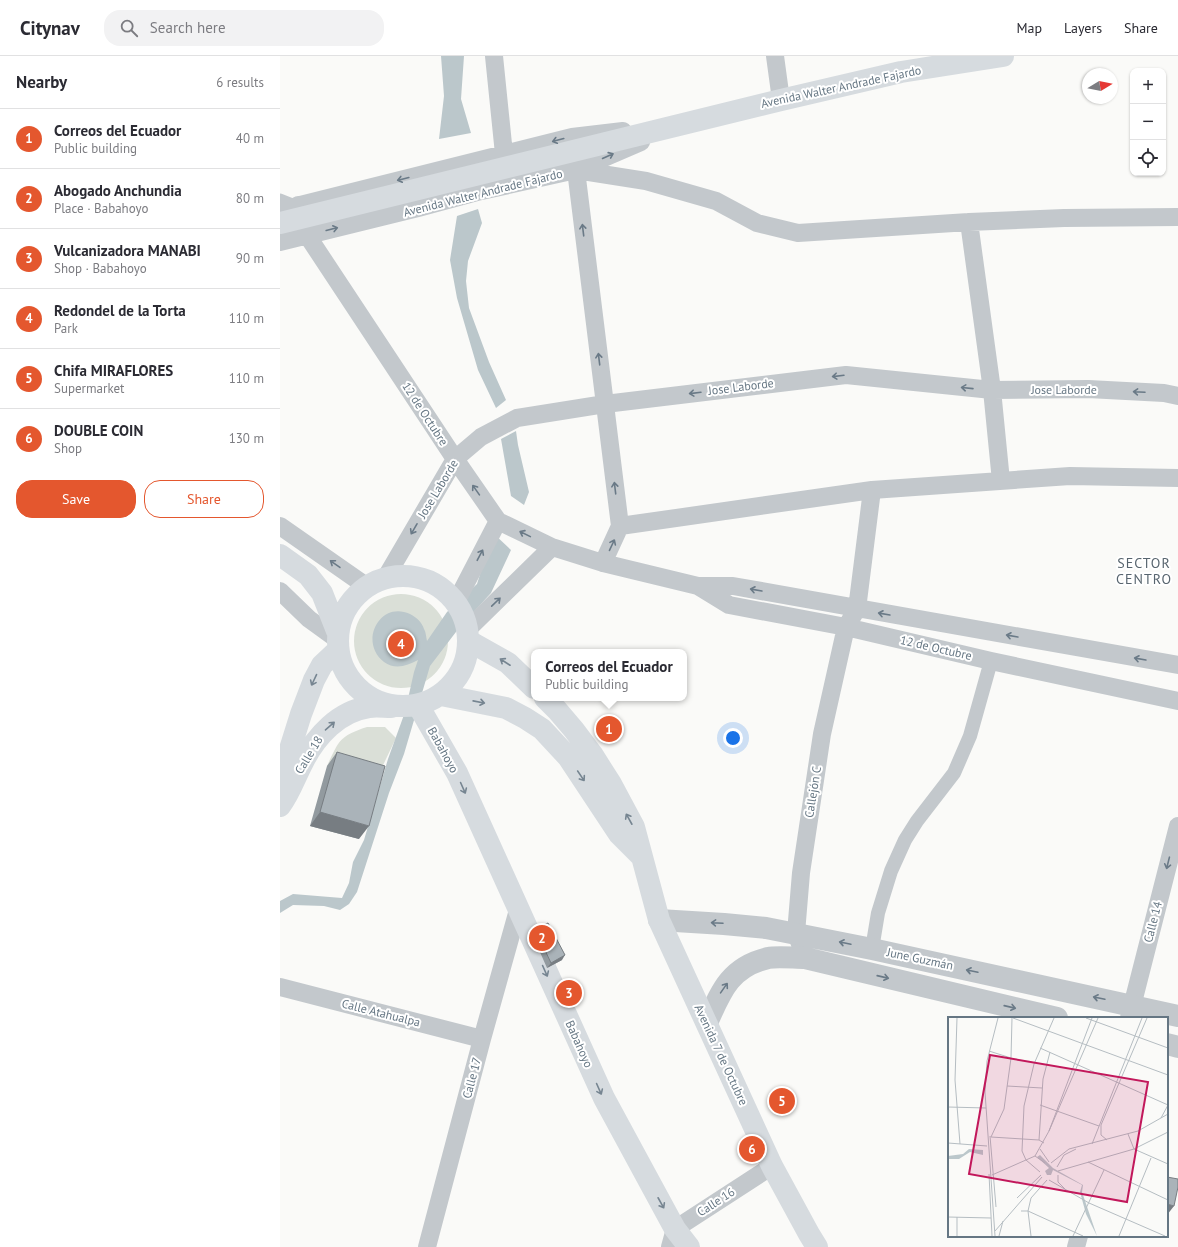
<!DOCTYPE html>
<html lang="en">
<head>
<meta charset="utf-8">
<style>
  :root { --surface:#fff; --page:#f2f2f3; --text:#2b2b33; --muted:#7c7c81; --line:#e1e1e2; --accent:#e4572e }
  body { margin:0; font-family:"PT Sans",sans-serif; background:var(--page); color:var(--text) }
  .controls { position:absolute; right:12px; top:12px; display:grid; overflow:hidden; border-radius:8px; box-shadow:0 1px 3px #0004 }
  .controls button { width:36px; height:36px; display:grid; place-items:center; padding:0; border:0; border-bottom:1px solid var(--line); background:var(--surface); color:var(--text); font:20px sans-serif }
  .compass { position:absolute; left:802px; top:12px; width:36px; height:36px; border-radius:50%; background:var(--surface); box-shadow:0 1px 3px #0004; rotate:80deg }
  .you { position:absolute; left:453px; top:682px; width:14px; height:14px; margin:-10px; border:3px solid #fff; border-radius:50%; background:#1a73e8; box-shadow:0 0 0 6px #1a73e833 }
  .badge { display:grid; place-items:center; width:26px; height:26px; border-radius:50%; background:var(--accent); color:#fff; font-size:13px; font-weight:700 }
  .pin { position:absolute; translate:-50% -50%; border:2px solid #fff; box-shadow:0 1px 4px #0006 }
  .popup { position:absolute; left:251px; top:593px; width:156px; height:52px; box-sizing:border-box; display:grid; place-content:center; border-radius:8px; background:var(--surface); filter:drop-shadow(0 1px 3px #0005); font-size:13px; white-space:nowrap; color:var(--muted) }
  .popup b { font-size:15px; color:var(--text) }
  .popup::after { content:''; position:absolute; left:50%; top:100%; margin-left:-8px; border:8px solid transparent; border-top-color:var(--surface) }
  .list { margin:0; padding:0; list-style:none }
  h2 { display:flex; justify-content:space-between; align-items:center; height:52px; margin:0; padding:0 16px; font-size:17px }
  h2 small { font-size:13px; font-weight:400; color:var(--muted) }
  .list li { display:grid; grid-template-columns:26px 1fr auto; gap:12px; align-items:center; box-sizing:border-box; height:60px; padding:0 16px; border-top:1px solid var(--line) }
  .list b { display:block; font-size:15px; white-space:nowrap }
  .list p { margin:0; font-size:13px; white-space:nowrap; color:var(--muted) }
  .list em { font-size:13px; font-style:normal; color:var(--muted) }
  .actions { display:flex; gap:8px; padding:12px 16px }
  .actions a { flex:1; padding:9px 0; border:1px solid var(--accent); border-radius:16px; text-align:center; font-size:14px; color:var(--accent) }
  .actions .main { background:var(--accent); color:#fff }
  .icon { flex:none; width:22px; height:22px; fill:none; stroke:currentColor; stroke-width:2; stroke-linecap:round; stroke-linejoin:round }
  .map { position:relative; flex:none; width:898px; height:1191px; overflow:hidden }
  header { display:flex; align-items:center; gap:24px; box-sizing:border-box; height:56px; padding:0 20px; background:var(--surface); border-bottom:1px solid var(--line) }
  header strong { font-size:19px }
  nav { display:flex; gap:22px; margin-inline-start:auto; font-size:14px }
  .search { width:280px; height:36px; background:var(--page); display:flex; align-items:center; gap:10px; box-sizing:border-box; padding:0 14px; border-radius:16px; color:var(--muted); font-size:15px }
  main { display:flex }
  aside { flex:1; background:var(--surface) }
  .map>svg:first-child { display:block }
  .green { fill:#dadfd7 }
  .water { fill:#bbc7cb }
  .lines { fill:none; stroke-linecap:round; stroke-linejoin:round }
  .service { stroke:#c3c8cc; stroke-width:9 }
  .pedestrian { stroke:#c3c8cc; stroke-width:14 }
  .minor { stroke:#c3c8cc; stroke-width:18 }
  .tertiary { stroke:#c3c8cc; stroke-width:22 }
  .secondary { stroke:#d6dbdf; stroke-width:22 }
  .primary { stroke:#d6dbdf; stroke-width:22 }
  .wall { fill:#929a9f }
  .shaded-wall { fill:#777d82 }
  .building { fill:#aab3b9; stroke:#777d82 }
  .oneway { stroke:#6a7a87 }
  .oneway2 { stroke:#768591 }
  .labels { text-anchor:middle; stroke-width:4; stroke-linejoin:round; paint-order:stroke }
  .street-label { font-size:12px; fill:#657683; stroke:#fff }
  .quarter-label { font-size:14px; letter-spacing:1px; fill:#57646e; stroke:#fff }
  .inset-road { fill:none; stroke:#b5bdc2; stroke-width:1 }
  .view { fill:#c2185b; fill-opacity:0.15; stroke:#c2185b; stroke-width:2 }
  .inset-edge { fill:none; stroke:#657683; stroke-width:2 }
</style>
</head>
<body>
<header>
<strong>Citynav</strong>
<div class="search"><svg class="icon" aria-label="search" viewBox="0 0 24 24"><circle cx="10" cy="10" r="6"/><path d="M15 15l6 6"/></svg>Search here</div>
<nav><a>Map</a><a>Layers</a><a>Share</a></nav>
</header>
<main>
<aside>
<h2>Nearby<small>6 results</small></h2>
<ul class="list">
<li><span class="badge">1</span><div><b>Correos del Ecuador</b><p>Public building</p></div><em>40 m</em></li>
<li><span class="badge">2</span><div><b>Abogado Anchundia</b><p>Place · Babahoyo</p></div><em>80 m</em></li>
<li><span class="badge">3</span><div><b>Vulcanizadora MANABI</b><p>Shop · Babahoyo</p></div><em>90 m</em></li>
<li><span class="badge">4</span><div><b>Redondel de la Torta</b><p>Park</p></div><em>110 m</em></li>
<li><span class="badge">5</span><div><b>Chifa MIRAFLORES</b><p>Supermarket</p></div><em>110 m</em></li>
<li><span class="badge">6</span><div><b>DOUBLE COIN</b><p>Shop</p></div><em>130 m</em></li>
</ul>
<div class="actions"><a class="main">Save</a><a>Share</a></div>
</aside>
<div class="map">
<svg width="898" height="1191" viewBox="0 0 898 1191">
  <rect width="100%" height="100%" fill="#fafaf8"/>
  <path class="green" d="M74 585a47 47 0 1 1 94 0a47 47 0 1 1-94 0Z
    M87,671H105L116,682L96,724L47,710C59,685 59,680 87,671Z"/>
  <path class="water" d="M161,0H184L181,43L191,77L159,83L164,40Z
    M198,153L202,167L188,205L186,225L189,252L209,306L226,344L216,352L198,314L177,242L170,204L177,160Z
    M236,375L238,389L249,436L244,449L231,440L221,383Z
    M213,477L231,494L211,537L179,572L150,610L124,698L109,737L77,836L69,848L60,854L44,850L13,849L0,857V845L13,838L62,842L69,827L73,806L84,784L108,703L125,656L134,616L138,604C127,610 115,614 104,606C78,586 100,544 130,558C136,561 142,566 144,573C146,576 146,581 147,585L167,556L197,528Z"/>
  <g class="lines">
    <path class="service" d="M0,142L15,148"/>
    <path class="pedestrian" d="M592,893L598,857L611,815L625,784L637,765L674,717L690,680L711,605"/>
    <path class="minor" d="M214,0L224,98
      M495,0L501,44
      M18,149L27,179L175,403L218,465L272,491L323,507L418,530
      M0,154L292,81L343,75
      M689,166L712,334L721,425
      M0,186L138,152L197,136L296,114L361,86
      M0,470L86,530
      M340,470L592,434L790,420L898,422
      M323,507L340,470L296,114L366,125L436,145L477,167L518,177L689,166L784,162L898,161
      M106,521L175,403L201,381L237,362L325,348L566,319L712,334L808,333L884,337L898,340
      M0,535L29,563L58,584
      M176,546L218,465
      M188,573L272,491
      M898,609L453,530H418L449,549L566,571L711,605L898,645
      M525,902L516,877L521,817L542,678L566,571L577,553L592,434
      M0,931L202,983
      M849,962L898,770
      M147,1191L202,983L238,854
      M390,1191L395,1173L492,1110
      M796,1191L799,1180"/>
    <path class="tertiary" d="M379,864L444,868L486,872L592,893L898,960
      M427,967C441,935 450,911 488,902C498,900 514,902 525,902L777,962
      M887,988L898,991"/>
    <path class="secondary" d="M0,499L28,519L42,537L57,575
      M58 585a65 65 0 1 1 130 0a65 65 0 1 1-130 0Z
      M189,585L228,607L254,632
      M161,639L226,652L245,662L262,673L288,701L339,778L361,800
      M265,642L277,654L294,674L312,698L331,728L354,771L379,864L492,1110L529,1178L537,1191
      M138,649L177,717L324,1042L395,1173L409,1191
      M0,725L21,658L34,624L42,609L58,594
      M0,750C10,737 15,721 23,706C36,680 59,655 89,651C96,650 104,651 111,651"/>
    <path class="primary" d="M0,167L501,44L621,16L723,0"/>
  </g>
  <path class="wall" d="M57,696L79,783L30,770L47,710Z
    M255,873L282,904L267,912L252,878Z"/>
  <path class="shaded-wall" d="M40,756L89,770L79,783L30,770Z
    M285,899L282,904L267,912L271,907Z
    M887,1148L894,1150L887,1159Z"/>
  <path class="building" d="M57,696L105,710L89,770L40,756Z
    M268,867L285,899L271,907L255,873Z
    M887,1121L898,1123V1131L894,1150L887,1148Z"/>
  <defs><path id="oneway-shaft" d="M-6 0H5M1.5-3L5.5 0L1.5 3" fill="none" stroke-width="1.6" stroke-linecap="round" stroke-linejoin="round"/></defs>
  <g class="oneway">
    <use href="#oneway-shaft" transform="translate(278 84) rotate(165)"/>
    <use href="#oneway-shaft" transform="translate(328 100) rotate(-24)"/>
    <use href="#oneway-shaft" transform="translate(123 123) rotate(166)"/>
    <use href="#oneway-shaft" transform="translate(52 173) rotate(-14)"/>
    <use href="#oneway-shaft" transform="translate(303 174) rotate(-97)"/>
    <use href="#oneway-shaft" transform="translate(319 303) rotate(-97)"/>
    <use href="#oneway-shaft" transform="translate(558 320) rotate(173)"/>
    <use href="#oneway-shaft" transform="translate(687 332) rotate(-174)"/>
    <use href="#oneway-shaft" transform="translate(859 336) rotate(-177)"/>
    <use href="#oneway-shaft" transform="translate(415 337) rotate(173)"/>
    <use href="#oneway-shaft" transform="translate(335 432) rotate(-97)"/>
    <use href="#oneway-shaft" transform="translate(196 434) rotate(-125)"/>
    <use href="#oneway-shaft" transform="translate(134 473) rotate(120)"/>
    <use href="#oneway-shaft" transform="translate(245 478) rotate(-154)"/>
    <use href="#oneway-shaft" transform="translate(332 489) rotate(-65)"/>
    <use href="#oneway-shaft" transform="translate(200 499) rotate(-62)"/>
    <use href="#oneway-shaft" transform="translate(55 508) rotate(-145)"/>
    <use href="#oneway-shaft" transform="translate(476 534) rotate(-170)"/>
    <use href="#oneway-shaft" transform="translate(216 546) rotate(-44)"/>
    <use href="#oneway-shaft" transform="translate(604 558) rotate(-170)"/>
    <use href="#oneway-shaft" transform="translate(732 580) rotate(-170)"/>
    <use href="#oneway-shaft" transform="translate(860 603) rotate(-170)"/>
    <use href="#oneway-shaft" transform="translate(888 807) rotate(104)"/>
    <use href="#oneway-shaft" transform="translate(437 867) rotate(-177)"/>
    <use href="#oneway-shaft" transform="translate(565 887) rotate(-168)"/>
    <use href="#oneway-shaft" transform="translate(692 915) rotate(-168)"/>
    <use href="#oneway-shaft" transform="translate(603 921) rotate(13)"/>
    <use href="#oneway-shaft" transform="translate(444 932) rotate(-55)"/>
    <use href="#oneway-shaft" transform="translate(819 942) rotate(-168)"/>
    <use href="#oneway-shaft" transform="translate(730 951) rotate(13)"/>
  </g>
  <g class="oneway2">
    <use href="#oneway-shaft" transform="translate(225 606) rotate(-147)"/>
    <use href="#oneway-shaft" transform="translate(34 624) rotate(115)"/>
    <use href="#oneway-shaft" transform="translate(199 646) rotate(11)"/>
    <use href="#oneway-shaft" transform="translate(50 670) rotate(-41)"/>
    <use href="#oneway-shaft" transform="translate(301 720) rotate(56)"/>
    <use href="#oneway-shaft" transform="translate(183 732) rotate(66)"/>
    <use href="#oneway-shaft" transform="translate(349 763) rotate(-119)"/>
    <use href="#oneway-shaft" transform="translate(265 915) rotate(66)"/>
    <use href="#oneway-shaft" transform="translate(319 1033) rotate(66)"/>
    <use href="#oneway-shaft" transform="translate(381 1147) rotate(61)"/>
  </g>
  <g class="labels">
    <g class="street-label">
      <text transform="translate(561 31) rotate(-12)" y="4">Avenida Walter Andrade Fajardo</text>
      <text transform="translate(203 137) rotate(-14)" y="4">Avenida Walter Andrade Fajardo</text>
      <text transform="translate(461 331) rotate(-7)" y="4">Jose Laborde</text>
      <text x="784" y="338">Jose Laborde</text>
      <text transform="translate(145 358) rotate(57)" y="4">12 de Octubre</text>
      <text transform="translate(158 433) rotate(-59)" y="4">Jose Laborde</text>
      <text transform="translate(656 592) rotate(13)" y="4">12 de Octubre</text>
      <text transform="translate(163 694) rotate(61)" y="4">Babahoyo</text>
      <text transform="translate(29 699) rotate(-59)" y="4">Calle 18</text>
      <text transform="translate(533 736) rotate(-81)" y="4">Callejón C</text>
      <text transform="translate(873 866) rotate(-76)" y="4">Calle 14</text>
      <text transform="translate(640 903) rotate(12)" y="4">June Guzmán</text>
      <text transform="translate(101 957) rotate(14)" y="4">Calle Atahualpa</text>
      <text transform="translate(299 988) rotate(66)" y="4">Babahoyo</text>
      <text transform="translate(441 999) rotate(65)" y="4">Avenida 7 de Octubre</text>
      <text transform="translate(192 1022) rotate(-75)" y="4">Calle 17</text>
      <text transform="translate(436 1146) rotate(-33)" y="4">Calle 16</text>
    </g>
    <g class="quarter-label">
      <text x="864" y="512">SECTOR<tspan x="864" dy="16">CENTRO</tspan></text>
    </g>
  </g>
  <g transform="translate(668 961)">
    <rect width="220" height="220" fill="#fafaf8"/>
    <path d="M21,132L35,133V138L22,135L11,142H0V139L15,137ZM92,138L105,151L135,168L134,175L149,219L138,197L132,175L134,168L105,153L103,158H99L97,154L101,151L89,140Z" fill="#bbc7cb"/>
    <path class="inset-road" d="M9,1L7,63L12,127M65,1L220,58M138,1L220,31M144,1L101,114L150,1M92,31L220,88M41,34L63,41L56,92L43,120L91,123L96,126M63,41L64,1M59,69L94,71M92,88L151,109M0,90L38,91M213,101L220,88M180,117L186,132L220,147M42,119L48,190M91,123L95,62L102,35M159,123L153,118V108L199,1M0,126L39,129M144,127L194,1M92,132L101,145M87,139L97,146M140,145L220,183M103,146L121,132L190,114L220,97M109,150L116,138L128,132M110,154L186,132L220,115M92,155L78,143L74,134L76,89L86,47L106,1M41,157L44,219M44,158L87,139L101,114M110,158V165L117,172M101,163L141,186L217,219M69,181L93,158M73,194H80L135,219M0,200L43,201M47,214L94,160M9,219V200M47,219L37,75L39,44L50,1M51,219L55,204M83,219L80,194L83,181L99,163M125,219L156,153M171,219L203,141"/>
    <path class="view" d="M42,38L200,65L179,185L21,157Z"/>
    <rect width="220" height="220" class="inset-edge"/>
  </g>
</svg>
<div class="controls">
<button>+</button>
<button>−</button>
<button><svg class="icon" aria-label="locate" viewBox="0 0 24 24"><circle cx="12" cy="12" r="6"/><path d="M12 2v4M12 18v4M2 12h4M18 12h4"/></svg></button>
</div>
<svg class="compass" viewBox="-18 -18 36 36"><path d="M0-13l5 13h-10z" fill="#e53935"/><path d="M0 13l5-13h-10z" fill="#7c7c81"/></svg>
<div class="you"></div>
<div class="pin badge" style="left:329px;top:673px">1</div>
<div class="popup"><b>Correos del Ecuador</b>Public building</div>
<div class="pin badge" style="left:262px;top:882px">2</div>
<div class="pin badge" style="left:289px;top:937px">3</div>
<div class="pin badge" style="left:121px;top:588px">4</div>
<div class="pin badge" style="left:502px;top:1045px">5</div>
<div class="pin badge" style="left:472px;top:1093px">6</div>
</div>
</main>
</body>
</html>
